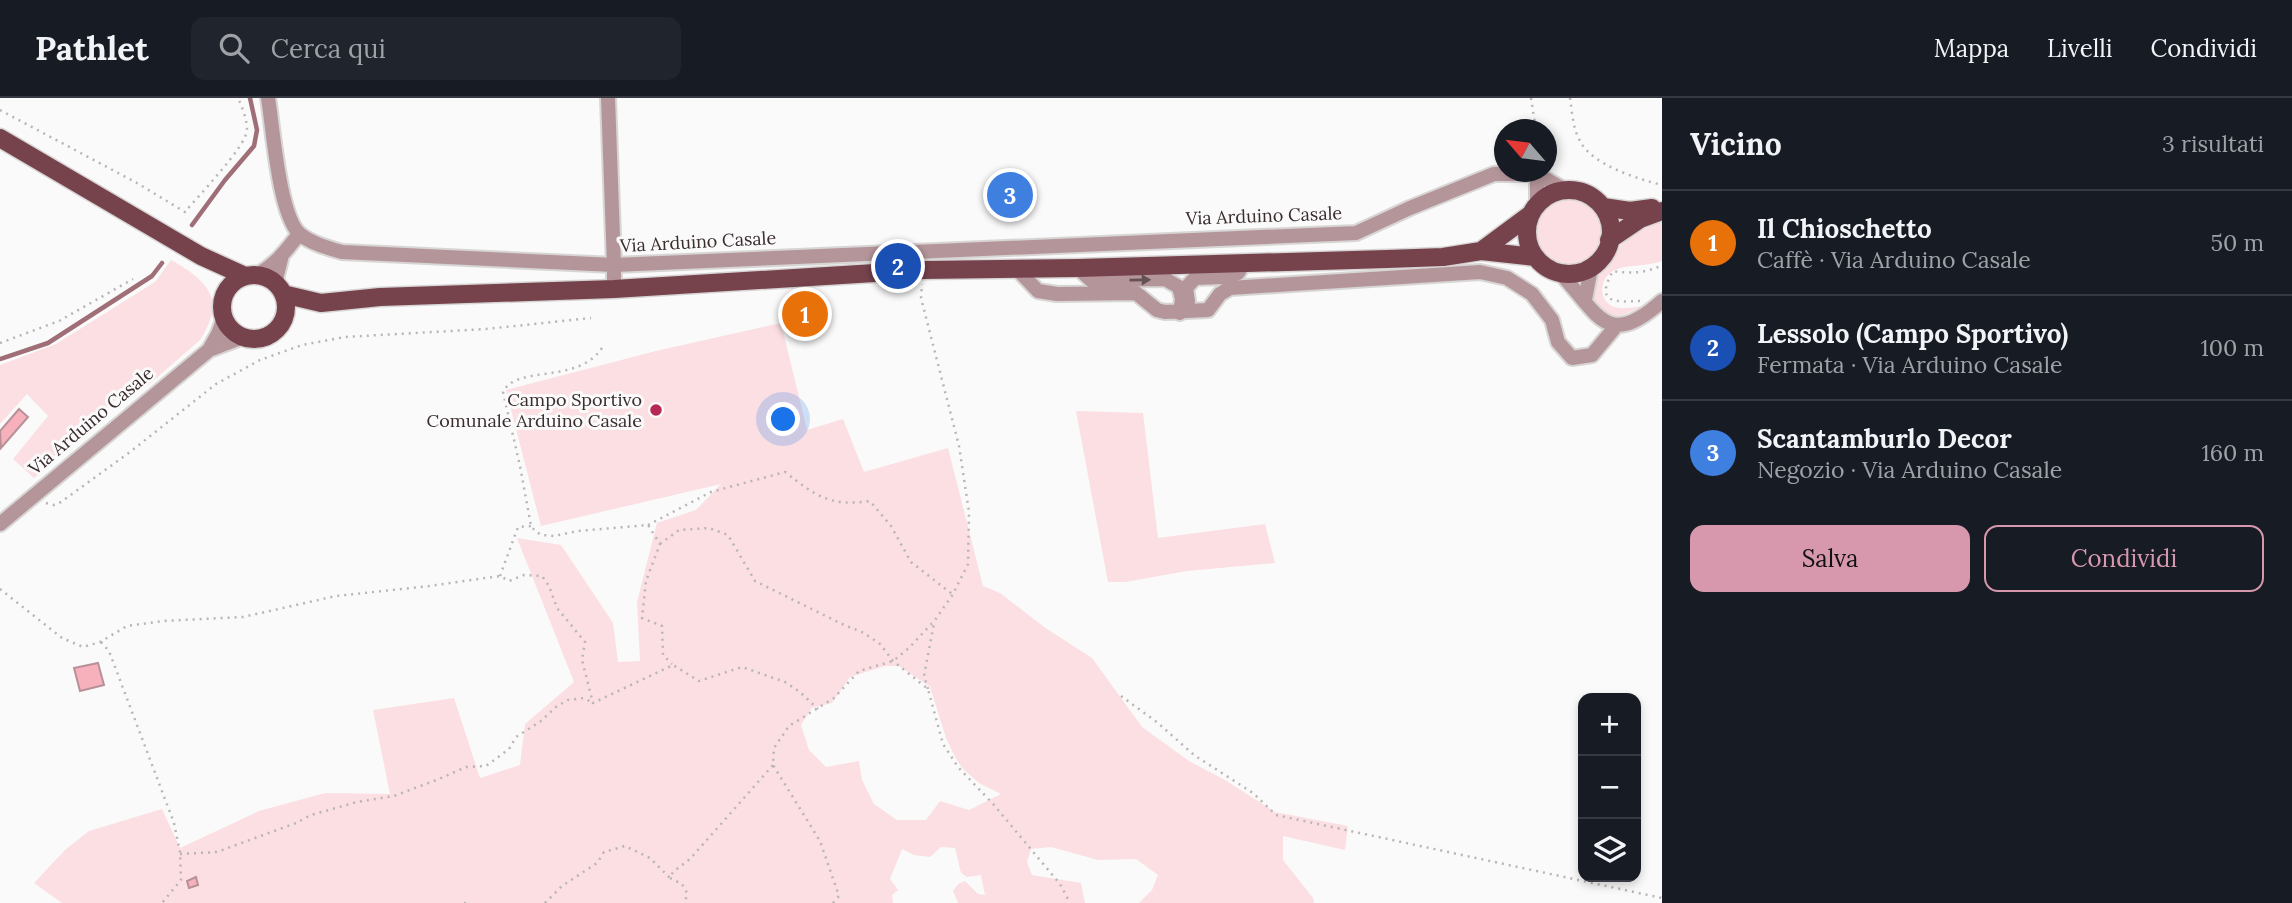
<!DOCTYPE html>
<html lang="it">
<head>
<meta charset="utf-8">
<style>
  :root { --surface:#171b24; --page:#20242c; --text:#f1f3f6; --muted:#9ea1a6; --line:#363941; --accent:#d798ae }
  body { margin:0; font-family:Lora,serif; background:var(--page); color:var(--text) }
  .controls { position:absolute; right:21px; bottom:21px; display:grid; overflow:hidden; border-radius:14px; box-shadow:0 4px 10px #0003 }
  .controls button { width:63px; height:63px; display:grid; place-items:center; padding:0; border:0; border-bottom:2px solid var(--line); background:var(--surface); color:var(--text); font:35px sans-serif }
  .compass { position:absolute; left:1494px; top:21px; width:63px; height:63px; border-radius:50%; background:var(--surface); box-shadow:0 4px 10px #0003; rotate:298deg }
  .you { position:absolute; left:784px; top:322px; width:24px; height:24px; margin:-18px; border:5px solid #fff; border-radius:50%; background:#1a73e8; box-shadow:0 0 0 10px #1a73e833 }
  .badge { display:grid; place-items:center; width:46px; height:46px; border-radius:50%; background:var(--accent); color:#fff; font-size:23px; font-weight:700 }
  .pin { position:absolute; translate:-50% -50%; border:4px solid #fff; box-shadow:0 2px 7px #0006 }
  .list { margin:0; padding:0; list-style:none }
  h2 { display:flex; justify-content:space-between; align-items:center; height:91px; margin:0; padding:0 28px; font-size:30px }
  h2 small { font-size:23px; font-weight:400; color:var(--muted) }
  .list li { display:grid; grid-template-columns:46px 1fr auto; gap:21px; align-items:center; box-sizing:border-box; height:105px; padding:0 28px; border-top:2px solid var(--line) }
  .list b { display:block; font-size:26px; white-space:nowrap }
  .list p { margin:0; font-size:23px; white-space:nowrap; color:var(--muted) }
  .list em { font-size:23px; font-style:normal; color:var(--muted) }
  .actions { display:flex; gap:14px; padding:21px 28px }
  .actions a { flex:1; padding:16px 0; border:2px solid var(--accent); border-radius:14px; text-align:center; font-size:24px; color:var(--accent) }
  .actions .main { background:var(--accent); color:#111 }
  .icon { flex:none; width:38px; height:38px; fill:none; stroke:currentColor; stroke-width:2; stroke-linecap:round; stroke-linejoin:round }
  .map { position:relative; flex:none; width:1662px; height:805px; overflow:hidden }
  header { display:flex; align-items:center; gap:42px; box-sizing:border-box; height:98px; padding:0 35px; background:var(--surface); border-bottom:2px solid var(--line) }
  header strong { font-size:33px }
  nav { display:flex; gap:38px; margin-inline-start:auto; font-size:24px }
  .search { width:490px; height:63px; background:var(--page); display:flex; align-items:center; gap:18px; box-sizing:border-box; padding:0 24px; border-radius:14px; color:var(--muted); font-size:26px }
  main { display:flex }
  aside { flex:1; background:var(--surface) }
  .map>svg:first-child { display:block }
  .green { fill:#fbdfe3; fill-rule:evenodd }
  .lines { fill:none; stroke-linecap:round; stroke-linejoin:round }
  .stream { stroke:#a06e77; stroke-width:4.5 }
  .building { fill:#f7b1bd; stroke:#b79197; stroke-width:2 }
  .minor-casing { stroke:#d8d5d5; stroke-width:18 }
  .major-casing { stroke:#d8d5d5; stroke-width:21 }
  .path { stroke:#b9b4b5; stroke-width:2.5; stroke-dasharray:2 5; stroke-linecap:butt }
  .minor { stroke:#b4959a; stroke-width:14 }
  .major { stroke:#76434d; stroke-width:18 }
  .oneway { fill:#655154 }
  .poi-dot { fill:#b82856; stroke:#fafafa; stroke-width:2.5 }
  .labels { text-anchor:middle; stroke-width:6; stroke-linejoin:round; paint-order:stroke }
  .street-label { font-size:18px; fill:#3b2c2e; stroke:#fafafa }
  .poi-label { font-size:18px; fill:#3b2c2e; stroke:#fafafa; text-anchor:end }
</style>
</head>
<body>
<header>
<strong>Pathlet</strong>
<div class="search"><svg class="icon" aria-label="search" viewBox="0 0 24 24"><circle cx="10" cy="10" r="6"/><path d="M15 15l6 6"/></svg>Cerca qui</div>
<nav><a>Mappa</a><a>Livelli</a><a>Condividi</a></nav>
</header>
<main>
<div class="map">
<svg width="1662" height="805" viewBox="0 0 1662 805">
  <rect width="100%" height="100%" fill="#fafafa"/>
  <path class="green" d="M1536 134a33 33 0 1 1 66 0a33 33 0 1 1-66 0Z
    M1662,124V163C1647,169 1625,166 1613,173C1599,181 1598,203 1614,209C1623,212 1634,209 1642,208C1636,211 1629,215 1622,217C1598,223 1587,197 1595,178C1596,177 1602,170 1602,169C1619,147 1634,132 1662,124Z
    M171,162C207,182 227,201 200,242L145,290L131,287L34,380L13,361L48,318L27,296L0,326V267L56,246L155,184Z
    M781,225L807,332L843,321L864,374L948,350L983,488L1000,495L1044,529L1092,560L1142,629L1189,663L1225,682L1275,714L1348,728L1345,752L1283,738V762L1313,800L1314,805H1139L1152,792L1158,777L1136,761L1098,762L1051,749L1031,751L1027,764L1032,777L1081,785L1085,805H958L953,793L958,786L965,783L978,796L985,797L981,777L967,779L961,775L955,750L941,749L930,759L914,757L902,751L890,781L898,792L892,797L893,805H62L34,785L65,752L89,733L162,711L180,750L259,713L325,695L390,696L373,612L454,600L480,680L520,667L525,626L574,584L517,440L561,447L613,525L618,564L640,563L637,504L657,425L696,412L721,386L541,428L506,292L656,253ZM885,568H899L930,589L946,640L955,659L963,671L979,685L1001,696L969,712L940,703L926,722H897L874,706L862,682L859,663L826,669L809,652L801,627L812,610L832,605L850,579Z
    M1076,313L1143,315L1158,440L1265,426L1275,465L1187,473L1125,484H1108Z"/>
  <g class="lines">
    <path class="stream" d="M192,127L225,82L254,48L257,32L250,0
      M0,261L48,245L152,178L162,165"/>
  </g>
  <path class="building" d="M19,311L28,319L1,350L0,333Z
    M98,565L104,587L80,593L74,570Z
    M196,779L198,787L189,790L187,783Z"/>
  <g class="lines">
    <g class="minor-casing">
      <path id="minor" d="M268,0C273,29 279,121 301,137C313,146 328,150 342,154L614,167L608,0
        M1537,76L1567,93
        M1537,107V76
        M1078,170L1091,182L1165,181L1179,189L1182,201L1180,215
        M1017,171L1038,193L1057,196L1136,195L1157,212L1165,214L1208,212L1220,196L1230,190L1480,174L1507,180L1532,196L1552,222L1558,244L1572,260L1592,257L1617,227
        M1561,176C1599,217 1607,252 1662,203
        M257,177C275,167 286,153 299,136
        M275,185L281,161
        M614,191V167L1356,135L1410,110L1494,76H1537
        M1585,202L1591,170
        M1188,203L1186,190L1195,180L1223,179L1238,175L1244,165
        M209,252L243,239
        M0,426L209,252L218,236L224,220"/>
    </g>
    <g class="major-casing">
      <path id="major" d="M0,40L201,158L245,178
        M1527 134a42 42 0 1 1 84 0a42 42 0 1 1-84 0Z
        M1603,109L1630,113L1652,110
        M1609,142L1640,121L1662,113
        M1481,153L1531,116
        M222 209a32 32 0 1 1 64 0a32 32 0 1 1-64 0Z
        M283,196L321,205L380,199L614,191L923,172L1078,170L1387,161L1443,159L1481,153L1535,159"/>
    </g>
    <path class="path" d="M1531,0L1536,32
      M1570,0C1572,14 1573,31 1580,43C1592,67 1638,81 1662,87
      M0,12L137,85L185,114C198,98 246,49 247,32C247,21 242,9 238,0
      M1640,203C1616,204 1594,206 1613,173C1630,176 1647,175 1662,167
      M0,245L59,223L133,181
      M602,250C577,287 517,266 503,294L520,368L531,428L536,434L542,437L554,438L578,433L648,427L660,446L646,483L642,520L662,528L663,557L672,566
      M46,405L54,407L61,404L130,354L216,286L260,262L302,247L345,239L486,231L591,220
      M648,427L711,394L785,374C816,398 830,409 870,403L891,428L911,464L952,496
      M660,446L679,432L709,430L728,437L755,483L842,526L864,535L880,546L893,563L928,591L943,646L958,669L994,707L1060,786L1070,805
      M500,478L518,429L531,428
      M0,491L62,540L83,549L100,544L127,528L163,523L243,519L336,498L429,488L500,478L509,483L524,477L542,478L549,488L557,510L585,544L582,562L593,605L673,567L699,583L742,569L785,584L800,594L818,611
      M101,544L109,553L174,725L180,754L181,782L162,805
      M928,591L924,578L934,525
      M1121,598L1158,625L1194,657L1253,695L1276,717L1662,800
      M180,756L217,754L296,725L311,717L357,704L394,698L439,681L466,669L486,668L509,651L516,639L541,623L557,608L568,602L584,600L593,605
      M670,780L682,786L687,795L685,805
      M464,805H468
      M545,805L562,788L597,765L604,754L625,748L650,760L670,780L673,774L690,761L773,667
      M833,805L839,798L820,743L773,667L774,650L789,628L834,600L859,573L893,563L909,550L935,522L953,496L968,466L969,414L959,348L921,200L922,186"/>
    <use href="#minor" class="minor"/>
    <use href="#major" class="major"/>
  </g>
  <defs><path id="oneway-solid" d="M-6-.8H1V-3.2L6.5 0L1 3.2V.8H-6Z" transform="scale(1.75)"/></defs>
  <use class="oneway" href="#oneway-solid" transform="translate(1140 182) rotate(-1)"/>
  <circle class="poi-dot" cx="656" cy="312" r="7"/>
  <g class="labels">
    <g class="street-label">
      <text transform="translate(1264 118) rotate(-2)" y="6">Via Arduino Casale</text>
      <text transform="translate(698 144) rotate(-3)" y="6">Via Arduino Casale</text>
      <text transform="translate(91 323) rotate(-40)" y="6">Via Arduino Casale</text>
    </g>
    <g class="poi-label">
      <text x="642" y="308">Campo Sportivo<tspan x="642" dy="21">Comunale Arduino Casale</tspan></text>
    </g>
  </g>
</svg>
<div class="controls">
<button>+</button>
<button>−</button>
<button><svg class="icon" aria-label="layers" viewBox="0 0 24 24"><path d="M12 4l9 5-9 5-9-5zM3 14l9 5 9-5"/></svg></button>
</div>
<svg class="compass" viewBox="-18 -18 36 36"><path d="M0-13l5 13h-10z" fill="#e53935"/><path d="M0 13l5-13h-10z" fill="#9ea1a6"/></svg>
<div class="you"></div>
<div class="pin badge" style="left:805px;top:216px;background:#e8710a">1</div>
<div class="pin badge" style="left:898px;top:168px;background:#1a4fb4">2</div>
<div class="pin badge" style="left:1010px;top:97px;background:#3f7fe0">3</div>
</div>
<aside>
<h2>Vicino<small>3 risultati</small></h2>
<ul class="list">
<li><span class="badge" style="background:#e8710a">1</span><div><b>Il Chioschetto</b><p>Caffè · Via Arduino Casale</p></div><em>50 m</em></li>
<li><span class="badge" style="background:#1a4fb4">2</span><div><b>Lessolo (Campo Sportivo)</b><p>Fermata · Via Arduino Casale</p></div><em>100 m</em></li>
<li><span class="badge" style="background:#3f7fe0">3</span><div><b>Scantamburlo Decor</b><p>Negozio · Via Arduino Casale</p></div><em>160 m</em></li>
</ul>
<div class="actions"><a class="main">Salva</a><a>Condividi</a></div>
</aside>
</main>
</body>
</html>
